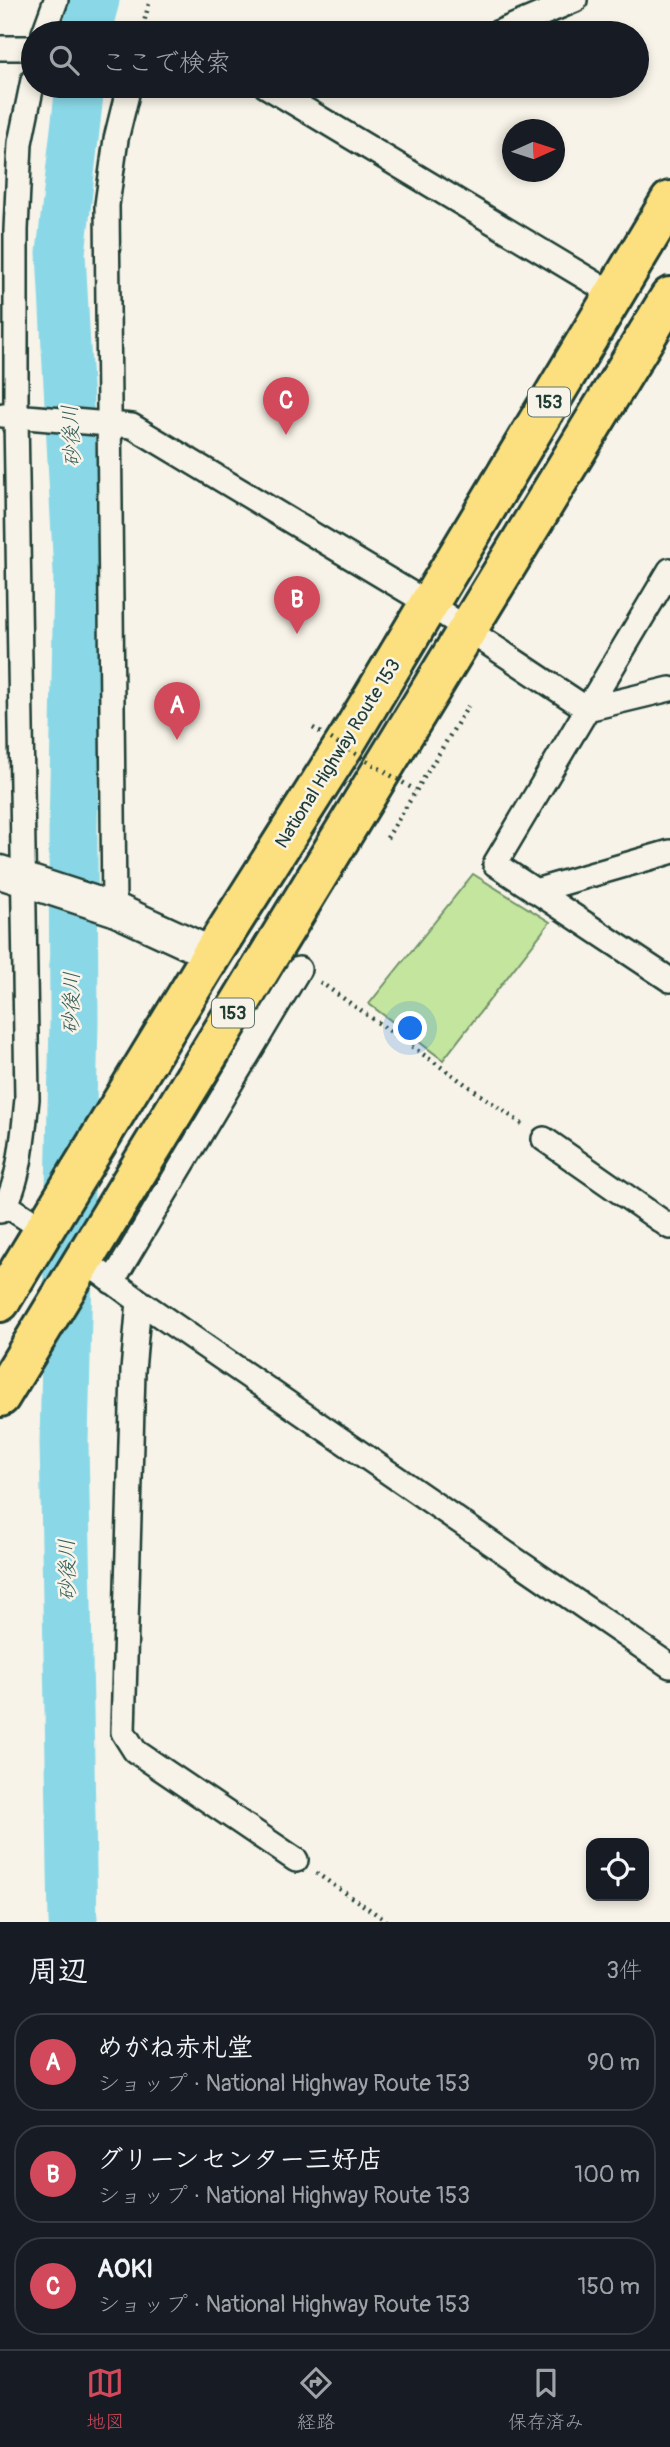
<!DOCTYPE html>
<html lang="ja">
<head>
<meta charset="utf-8">
<style>
  :root { --surface:#171b24; --page:#242831; --text:#f1f3f6; --muted:#9ea1a6; --line:#363941; --accent:#d1495b }
  body { margin:0; font-family:Pangolin,"Klee One",sans-serif; background:var(--page); color:var(--text) }
  .controls { position:absolute; right:21px; bottom:21px; display:grid; overflow:hidden; border-radius:14px; box-shadow:0 4px 10px #0003 }
  .controls button { width:63px; height:63px; display:grid; place-items:center; padding:0; border:0; border-bottom:2px solid var(--line); background:var(--surface); color:var(--text); font:35px sans-serif }
  .compass { position:absolute; left:502px; top:119px; width:63px; height:63px; border-radius:50%; background:var(--surface); box-shadow:0 4px 10px #0003; rotate:87deg }
  .you { position:absolute; left:411px; top:1029px; width:24px; height:24px; margin:-18px; border:5px solid #fff; border-radius:50%; background:#1a73e8; box-shadow:0 0 0 10px #1a73e833 }
  .badge { display:grid; place-items:center; width:46px; height:46px; border-radius:50%; background:var(--accent); color:#fff; font-size:23px; font-weight:700 }
  .pin { position:absolute; translate:-50% -58px; filter:drop-shadow(0 2px 4px #0008) }
  .pin::after { content:''; position:absolute; top:37px; width:24px; height:21px; background:inherit; clip-path:polygon(0 0,100% 0,50% 100%) }
  .list { margin:0; padding:0; list-style:none }
  h2 { display:flex; justify-content:space-between; align-items:center; height:91px; margin:0; padding:0 28px; font-size:30px }
  h2 small { font-size:23px; font-weight:400; color:var(--muted) }
  .list li { display:grid; grid-template-columns:46px 1fr auto; gap:21px; align-items:center; box-sizing:border-box; height:98px; margin:0 14px 14px; padding:0 14px; border:2px solid var(--line); border-radius:28px }
  .list b { display:block; font-size:26px; white-space:nowrap }
  .list p { margin:0; font-size:23px; white-space:nowrap; color:var(--muted) }
  .list em { font-size:23px; font-style:normal; color:var(--muted) }
  .icon { flex:none; width:38px; height:38px; fill:none; stroke:currentColor; stroke-width:2; stroke-linecap:round; stroke-linejoin:round }
  .map { position:relative; flex:none; width:670px; height:1922px; overflow:hidden }
  .search { position:absolute; background:var(--surface); box-shadow:0 4px 10px #0003; left:21px; right:21px; top:21px; height:77px; display:flex; align-items:center; gap:18px; box-sizing:border-box; padding:0 24px; border-radius:38px; color:var(--muted); font-size:26px }
  .sheet { height:427px; background:var(--surface) }
  nav { display:flex; justify-content:space-around; align-items:center; box-sizing:border-box; height:98px; border-top:2px solid var(--line); background:var(--surface); font-size:19px; color:var(--muted) }
  nav a { display:grid; justify-items:center; gap:4px }
  nav .on { color:var(--accent) }
  .map>svg:first-child { display:block }
  .green { fill:#c3e59e; stroke:#719169; stroke-width:2 }
  .lines { fill:none; stroke-linecap:round; stroke-linejoin:round }
  .river { stroke:#8ad8e7; stroke-width:49 }
  .street-casing { stroke:#1f3d34; stroke-width:28 }
  .secondary-casing { stroke:#1f3d34; stroke-width:37 }
  .highway-casing { stroke:#1f3d34; stroke-width:44 }
  .path { stroke:#1f3d34; stroke-width:4.5; stroke-dasharray:2 5; stroke-linecap:butt }
  .street { stroke:#f7f3e8; stroke-width:23 }
  .secondary { stroke:#f7f3e8; stroke-width:32 }
  .highway { stroke:#fce080; stroke-width:38 }
  .path-bridge { stroke:#1f3d34; stroke-width:4.5; stroke-dasharray:2 5; stroke-linecap:butt }
  .labels { text-anchor:middle; stroke-width:5; stroke-linejoin:round; paint-order:stroke }
  .shield { fill:#f7f3e8; stroke:#60746a; stroke-width:2 }
  .shield-label { font-size:18px; font-weight:bold; fill:#1f3d34 }
  .street-label { font-size:19px; fill:#1f3d34; stroke:#f7f3e8 }
  .water-label { font-size:21px; font-style:italic; fill:#345c58; stroke:#f7f3e8 }
</style>
</head>
<body>
<div class="map">
<svg width="670" height="1922" viewBox="0 0 670 1922">
  <rect width="100%" height="100%" fill="#f7f3e8"/>
  <filter id="ink" filterUnits="userSpaceOnUse"><feTurbulence type="fractalNoise" baseFrequency=".0143" numOctaves="2"/><feDisplacementMap in="SourceGraphic" scale="14" xChannelSelector="R" yChannelSelector="G"/><feConvolveMatrix kernelMatrix="1 2 1 2 8 2 1 2 1" color-interpolation-filters="sRGB"/></filter>
  <g filter="url(#ink)">
    <path class="green" d="M473,874L550,922L443,1060L369,1004Z"/>
    <g class="lines">
      <path class="river" d="M86,33L95,0
        M73,1922L64,1442L74,1023L73,834L78,573L61,253L80,86"/>
      <g class="street-casing">
        <path id="street" d="M44,33L56,0
          M497,33L575,0
          M0,48H33
          M266,86L613,294
          M3,415L132,426L429,604L587,709L670,689
          M670,570L495,864L670,980
          M535,891L670,852
          M114,909L107,205L116,139L129,86
          M544,1139L670,1227
          M6,1205L43,1229
          M0,1211C20,1192 24,1126 27,1099L16,415V230L20,143L33,80
          M82,1259L139,1301L670,1666
          M112,1282L299,969
          M139,1301L133,1371L123,1732L135,1751L296,1860"/>
      </g>
      <g class="secondary-casing">
        <path id="secondary" d="M0,872L114,909L212,954"/>
      </g>
      <g class="highway-casing">
        <path id="highway" d="M0,1302L212,954L348,739L670,201
          M0,1397L670,297"/>
      </g>
      <path class="path" d="M141,33L150,0
        M387,838L468,706
        M320,982L525,1126
        M316,1873L388,1922"/>
      <use href="#street" class="street"/>
      <use href="#secondary" class="secondary"/>
      <use href="#highway" class="highway"/>
      <path class="path-bridge" d="M313,728L415,790"/>
    </g>
  </g>
  <g class="labels">
    <g class="shield">
      <rect x="528" y="387.5" width="42" height="29" rx="5"/>
      <rect x="212" y="998.5" width="42" height="29" rx="5"/>
    </g>
    <g class="shield-label">
      <text x="549" y="408">153</text>
      <text x="233" y="1019">153</text>
    </g>
    <g class="street-label">
      <text transform="translate(337 753) rotate(-58)" y="7">National Highway Route 153</text>
    </g>
    <g class="water-label">
      <text transform="translate(71 436) rotate(-93)" y="7">砂後川</text>
      <text transform="translate(71 1003) rotate(-89)" y="7">砂後川</text>
      <text transform="translate(67 1570) rotate(-91)" y="7">砂後川</text>
    </g>
  </g>
</svg>
<div class="controls">
<button><svg class="icon" aria-label="locate" viewBox="0 0 24 24"><circle cx="12" cy="12" r="6"/><path d="M12 2v4M12 18v4M2 12h4M18 12h4"/></svg></button>
</div>
<svg class="compass" viewBox="-18 -18 36 36"><path d="M0-13l5 13h-10z" fill="#e53935"/><path d="M0 13l5-13h-10z" fill="#9ea1a6"/></svg>
<div class="you"></div>
<div class="pin badge" style="left:177px;top:740px">A</div>
<div class="pin badge" style="left:297px;top:634px">B</div>
<div class="pin badge" style="left:286px;top:435px">C</div>
<div class="search"><svg class="icon" aria-label="search" viewBox="0 0 24 24"><circle cx="10" cy="10" r="6"/><path d="M15 15l6 6"/></svg>ここで検索</div>
</div>
<section class="sheet">
<h2>周辺<small>3件</small></h2>
<ul class="list">
<li><span class="badge">A</span><div><b>めがね赤札堂</b><p>ショップ · National Highway Route 153</p></div><em>90 m</em></li>
<li><span class="badge">B</span><div><b>グリーンセンター三好店</b><p>ショップ · National Highway Route 153</p></div><em>100 m</em></li>
<li><span class="badge">C</span><div><b>AOKI</b><p>ショップ · National Highway Route 153</p></div><em>150 m</em></li>
</ul>
</section>
<nav>
<a class="on"><svg class="icon" aria-label="map" viewBox="0 0 24 24"><path d="M3 6l6-2 6 2 6-2v14l-6 2-6-2-6 2zM9 4v14M15 6v14"/></svg>地図</a>
<a><svg class="icon" aria-label="directions" viewBox="0 0 24 24"><path d="M12 3l9 9-9 9-9-9zM9 14v-3h6M13 9l2 2-2 2"/></svg>経路</a>
<a><svg class="icon" aria-label="saved" viewBox="0 0 24 24"><path d="M7 4h10v16l-5-4-5 4z"/></svg>保存済み</a>
</nav>
</body>
</html>
